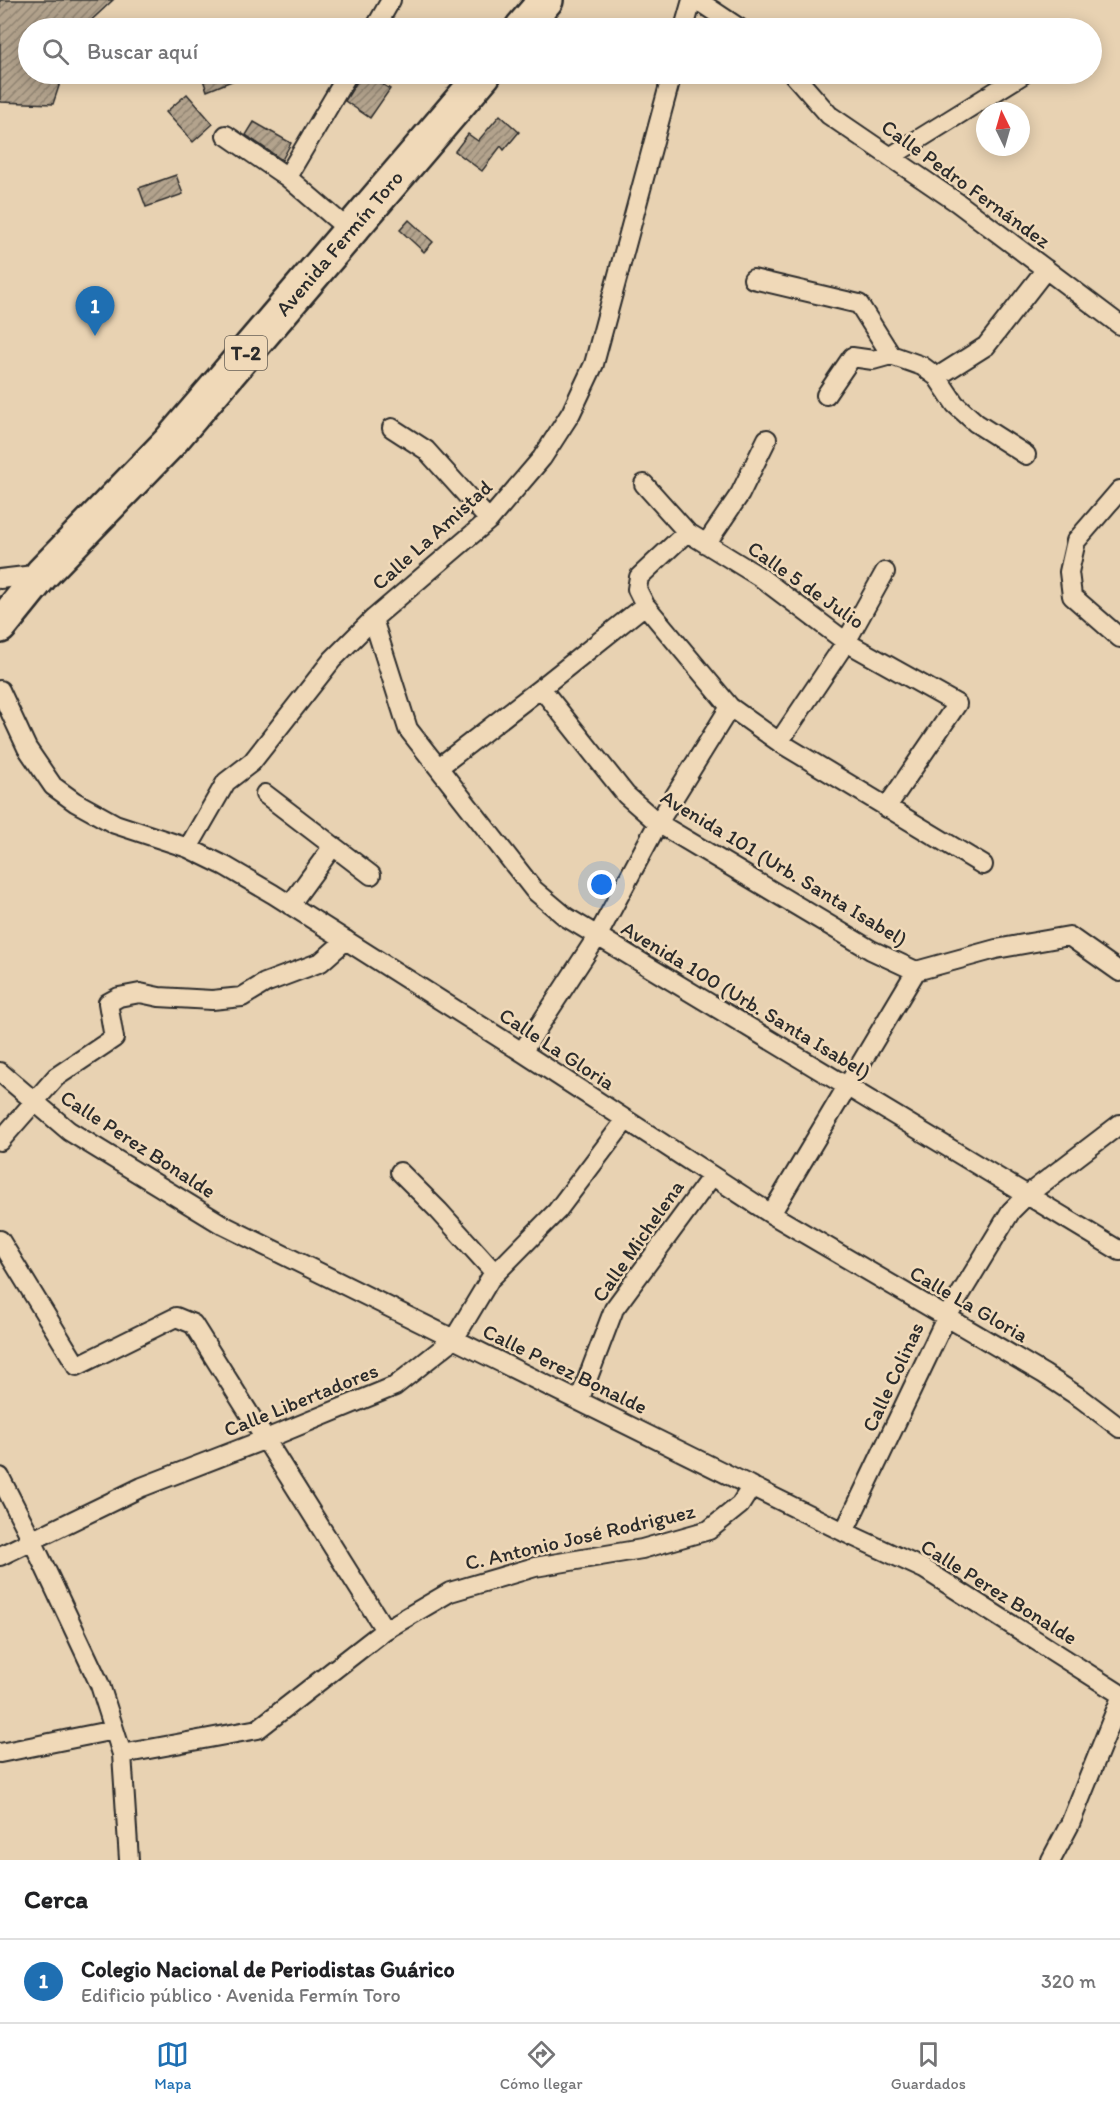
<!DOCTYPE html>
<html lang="es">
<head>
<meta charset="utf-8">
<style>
  :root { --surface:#fff; --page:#f6f6f6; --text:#202124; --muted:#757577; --line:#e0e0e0; --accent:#1f6fb2 }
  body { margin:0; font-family:Itim,sans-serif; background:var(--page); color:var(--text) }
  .compass { position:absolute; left:976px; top:102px; width:54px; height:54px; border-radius:50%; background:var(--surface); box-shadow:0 3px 15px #0003; rotate:355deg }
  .you { position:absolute; left:602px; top:885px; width:21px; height:21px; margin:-15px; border:4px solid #fff; border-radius:50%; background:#1a73e8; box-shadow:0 0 0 9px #1a73e833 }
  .badge { display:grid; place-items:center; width:39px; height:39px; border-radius:50%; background:var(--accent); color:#fff; font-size:20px; font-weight:700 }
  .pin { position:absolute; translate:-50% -50px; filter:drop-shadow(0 2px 3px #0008) }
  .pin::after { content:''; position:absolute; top:32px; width:21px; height:18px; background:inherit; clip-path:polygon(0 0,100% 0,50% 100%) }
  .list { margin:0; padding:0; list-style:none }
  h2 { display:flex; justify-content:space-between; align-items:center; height:78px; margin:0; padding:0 24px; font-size:26px }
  h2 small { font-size:20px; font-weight:400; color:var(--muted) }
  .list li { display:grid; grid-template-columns:39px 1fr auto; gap:18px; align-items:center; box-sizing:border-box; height:84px; padding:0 24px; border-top:2px solid var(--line) }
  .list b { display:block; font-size:22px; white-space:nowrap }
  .list p { margin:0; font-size:20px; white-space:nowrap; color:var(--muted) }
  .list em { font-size:20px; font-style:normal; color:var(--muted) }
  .icon { flex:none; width:33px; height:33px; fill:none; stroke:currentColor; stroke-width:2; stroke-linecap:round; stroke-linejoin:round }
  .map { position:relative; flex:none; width:1120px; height:1860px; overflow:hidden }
  .search { position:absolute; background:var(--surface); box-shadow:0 3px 15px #0003; left:18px; right:18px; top:18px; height:66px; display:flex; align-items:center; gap:15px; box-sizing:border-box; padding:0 21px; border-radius:33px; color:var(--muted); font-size:22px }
  .sheet { height:162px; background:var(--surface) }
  nav { display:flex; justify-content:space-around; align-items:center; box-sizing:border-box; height:84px; border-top:2px solid var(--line); background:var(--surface); font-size:16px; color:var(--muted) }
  nav a { display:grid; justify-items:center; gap:3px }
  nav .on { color:var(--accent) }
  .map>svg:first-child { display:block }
  .building { fill:url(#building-hatch); stroke:#2b2b2b; stroke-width:1.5 }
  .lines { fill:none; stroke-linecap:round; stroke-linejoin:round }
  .street-casing { stroke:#2b2b2b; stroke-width:22 }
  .highway-casing { stroke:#2b2b2b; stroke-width:38 }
  .street { stroke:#f0d9b8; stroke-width:18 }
  .highway { stroke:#f0d9b8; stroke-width:33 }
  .labels { text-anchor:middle; stroke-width:5; stroke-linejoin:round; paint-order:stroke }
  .shield { fill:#f0d9b8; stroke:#665f55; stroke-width:1.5 }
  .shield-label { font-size:20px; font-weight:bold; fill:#2b2b2b }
  .street-label { font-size:21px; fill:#2b2b2b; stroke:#f0d9b8 }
</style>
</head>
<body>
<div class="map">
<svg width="1120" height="1860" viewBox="0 0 1120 1860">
  <defs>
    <pattern id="building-hatch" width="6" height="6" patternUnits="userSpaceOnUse" patternTransform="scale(1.5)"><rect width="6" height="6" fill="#b3a38d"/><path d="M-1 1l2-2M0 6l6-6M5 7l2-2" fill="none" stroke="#928573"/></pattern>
  </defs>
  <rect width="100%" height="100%" fill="#e8d2b2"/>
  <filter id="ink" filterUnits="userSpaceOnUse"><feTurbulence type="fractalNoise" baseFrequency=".0167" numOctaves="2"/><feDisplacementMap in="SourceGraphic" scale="12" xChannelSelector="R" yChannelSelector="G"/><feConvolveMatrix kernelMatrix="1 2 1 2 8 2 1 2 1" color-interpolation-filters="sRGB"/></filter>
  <g filter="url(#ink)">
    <path class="building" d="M0,0H113L83,28H28V74H63L53,104L0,102Z
      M201,74H249L207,91Z
      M359,74H366L390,89L370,118L345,101L358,80Z
      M187,94L213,124L193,142L166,112Z
      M500,115L519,132L504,150L501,146L482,171L455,151L468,134L478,141Z
      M254,122L291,143L282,160L246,135Z
      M176,175L183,194L146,207L139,188Z
      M409,220L433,242L424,252L400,230Z"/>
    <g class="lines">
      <g class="street-casing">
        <path id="street" d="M697,0L739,28
          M375,28L391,0
          M684,28L692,0
          M793,74L829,115L958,203L1120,325
          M226,135L287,177L350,231
          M890,157L1022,75
          M287,177L348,74
          M753,279L859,304L891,355L922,366L937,377L955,404L976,423L1026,455
          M937,377L986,346L1046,269
          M826,395L852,357L873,360L891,355
          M392,428L426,450L489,520
          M644,484L687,532L760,577L846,642L957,704L886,808
          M1120,490L1076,541L1069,572L1072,596L1120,638
          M687,532L639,577L637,589L645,605L730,707L779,742L983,865
          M706,544L740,494L767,439
          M0,579L42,574
          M373,619L408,729L534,890L566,917L1120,1251
          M541,688L626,795L658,823L871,950L916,971
          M0,690L27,748L53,786L75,802L115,824L188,848L225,866L273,894L522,1052L771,1214L1044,1374L1082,1399L1120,1428
          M779,742L846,642L885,572
          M439,767L541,688L645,605
          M265,794L371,875
          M188,848L226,782L252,762L332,660L373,619L489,520L542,458L571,413L594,364L672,74
          M290,905L333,846
          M916,971L996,949L1069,936L1120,972
          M522,1052L597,937L658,823L730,707
          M0,1072L69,1131L223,1225L844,1532L924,1569L1120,1694
          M0,1141L56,1077L114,1038L108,1003L119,997L140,993L159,997L212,1000L242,997L265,983L321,962L346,940
          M400,1172L439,1211L495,1273
          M771,1214L916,971
          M0,1240L77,1366L176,1317L193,1324L385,1630
          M579,1401L614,1309L712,1176
          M0,1477L32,1540L100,1685L122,1754L129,1860
          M844,1532L946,1318L1011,1211L1027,1195L1120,1124
          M0,1556L142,1487L266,1439L395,1386L454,1339L490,1279L557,1211L625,1121
          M0,1753L114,1730
          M122,1754L258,1729L385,1630L450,1592L535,1567L642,1549L709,1530L740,1505L752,1486
          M1051,1860L1070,1824L1120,1700"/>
      </g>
      <g class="highway-casing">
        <g id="highway">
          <path d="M522,28L546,0"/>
          <path id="s1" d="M0,626L42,574L169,443L484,74"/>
        </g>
      </g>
      <use href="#street" class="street"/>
      <use href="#highway" class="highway"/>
    </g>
  </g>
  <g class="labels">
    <rect class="shield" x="225" y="336" width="42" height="34" rx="4.5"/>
    <g class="shield-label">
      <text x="246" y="360">T-2</text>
    </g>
    <g class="street-label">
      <text transform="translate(966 184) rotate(36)" y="7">Calle Pedro Fernández</text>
      <text dy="7" stroke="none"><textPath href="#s1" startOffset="512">Avenida Fermín Toro</textPath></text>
      <text transform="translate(432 535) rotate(-42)" y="7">Calle La Amistad</text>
      <text transform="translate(806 585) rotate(35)" y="7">Calle 5 de Julio</text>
      <text transform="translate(784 868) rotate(31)" y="7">Avenida 101 (Urb. Santa Isabel)</text>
      <text transform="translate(746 1000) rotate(31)" y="7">Avenida 100 (Urb. Santa Isabel)</text>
      <text transform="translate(557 1049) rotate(33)" y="7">Calle La Gloria</text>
      <text transform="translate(138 1144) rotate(33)" y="7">Calle Perez Bonalde</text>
      <text transform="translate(638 1241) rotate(-55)" y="7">Calle Michelena</text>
      <text transform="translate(969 1304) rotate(30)" y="7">Calle La Gloria</text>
      <text transform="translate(565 1369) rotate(26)" y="7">Calle Perez Bonalde</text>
      <text transform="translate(893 1377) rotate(-65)" y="7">Calle Colinas</text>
      <text transform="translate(301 1400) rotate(-22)" y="7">Calle Libertadores</text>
      <text transform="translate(580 1537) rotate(-13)" y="7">C. Antonio José Rodriguez</text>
      <text transform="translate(999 1592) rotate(32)" y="7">Calle Perez Bonalde</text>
    </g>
  </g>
</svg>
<svg class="compass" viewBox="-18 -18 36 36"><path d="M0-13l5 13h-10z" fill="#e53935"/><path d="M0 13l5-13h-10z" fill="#757577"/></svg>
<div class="you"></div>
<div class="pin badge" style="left:95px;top:336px">1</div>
<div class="search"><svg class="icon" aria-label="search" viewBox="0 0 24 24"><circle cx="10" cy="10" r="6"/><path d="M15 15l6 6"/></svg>Buscar aquí</div>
</div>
<section class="sheet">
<h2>Cerca<small></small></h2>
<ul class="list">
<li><span class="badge">1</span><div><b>Colegio Nacional de Periodistas Guárico</b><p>Edificio público · Avenida Fermín Toro</p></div><em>320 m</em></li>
</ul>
</section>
<nav>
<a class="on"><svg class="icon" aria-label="map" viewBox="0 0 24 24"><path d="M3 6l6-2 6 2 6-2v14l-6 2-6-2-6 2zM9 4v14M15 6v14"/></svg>Mapa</a>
<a><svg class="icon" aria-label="directions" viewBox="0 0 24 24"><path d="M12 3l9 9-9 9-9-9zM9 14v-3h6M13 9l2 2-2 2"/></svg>Cómo llegar</a>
<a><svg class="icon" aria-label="saved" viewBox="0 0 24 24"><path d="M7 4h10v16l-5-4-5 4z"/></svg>Guardados</a>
</nav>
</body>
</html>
